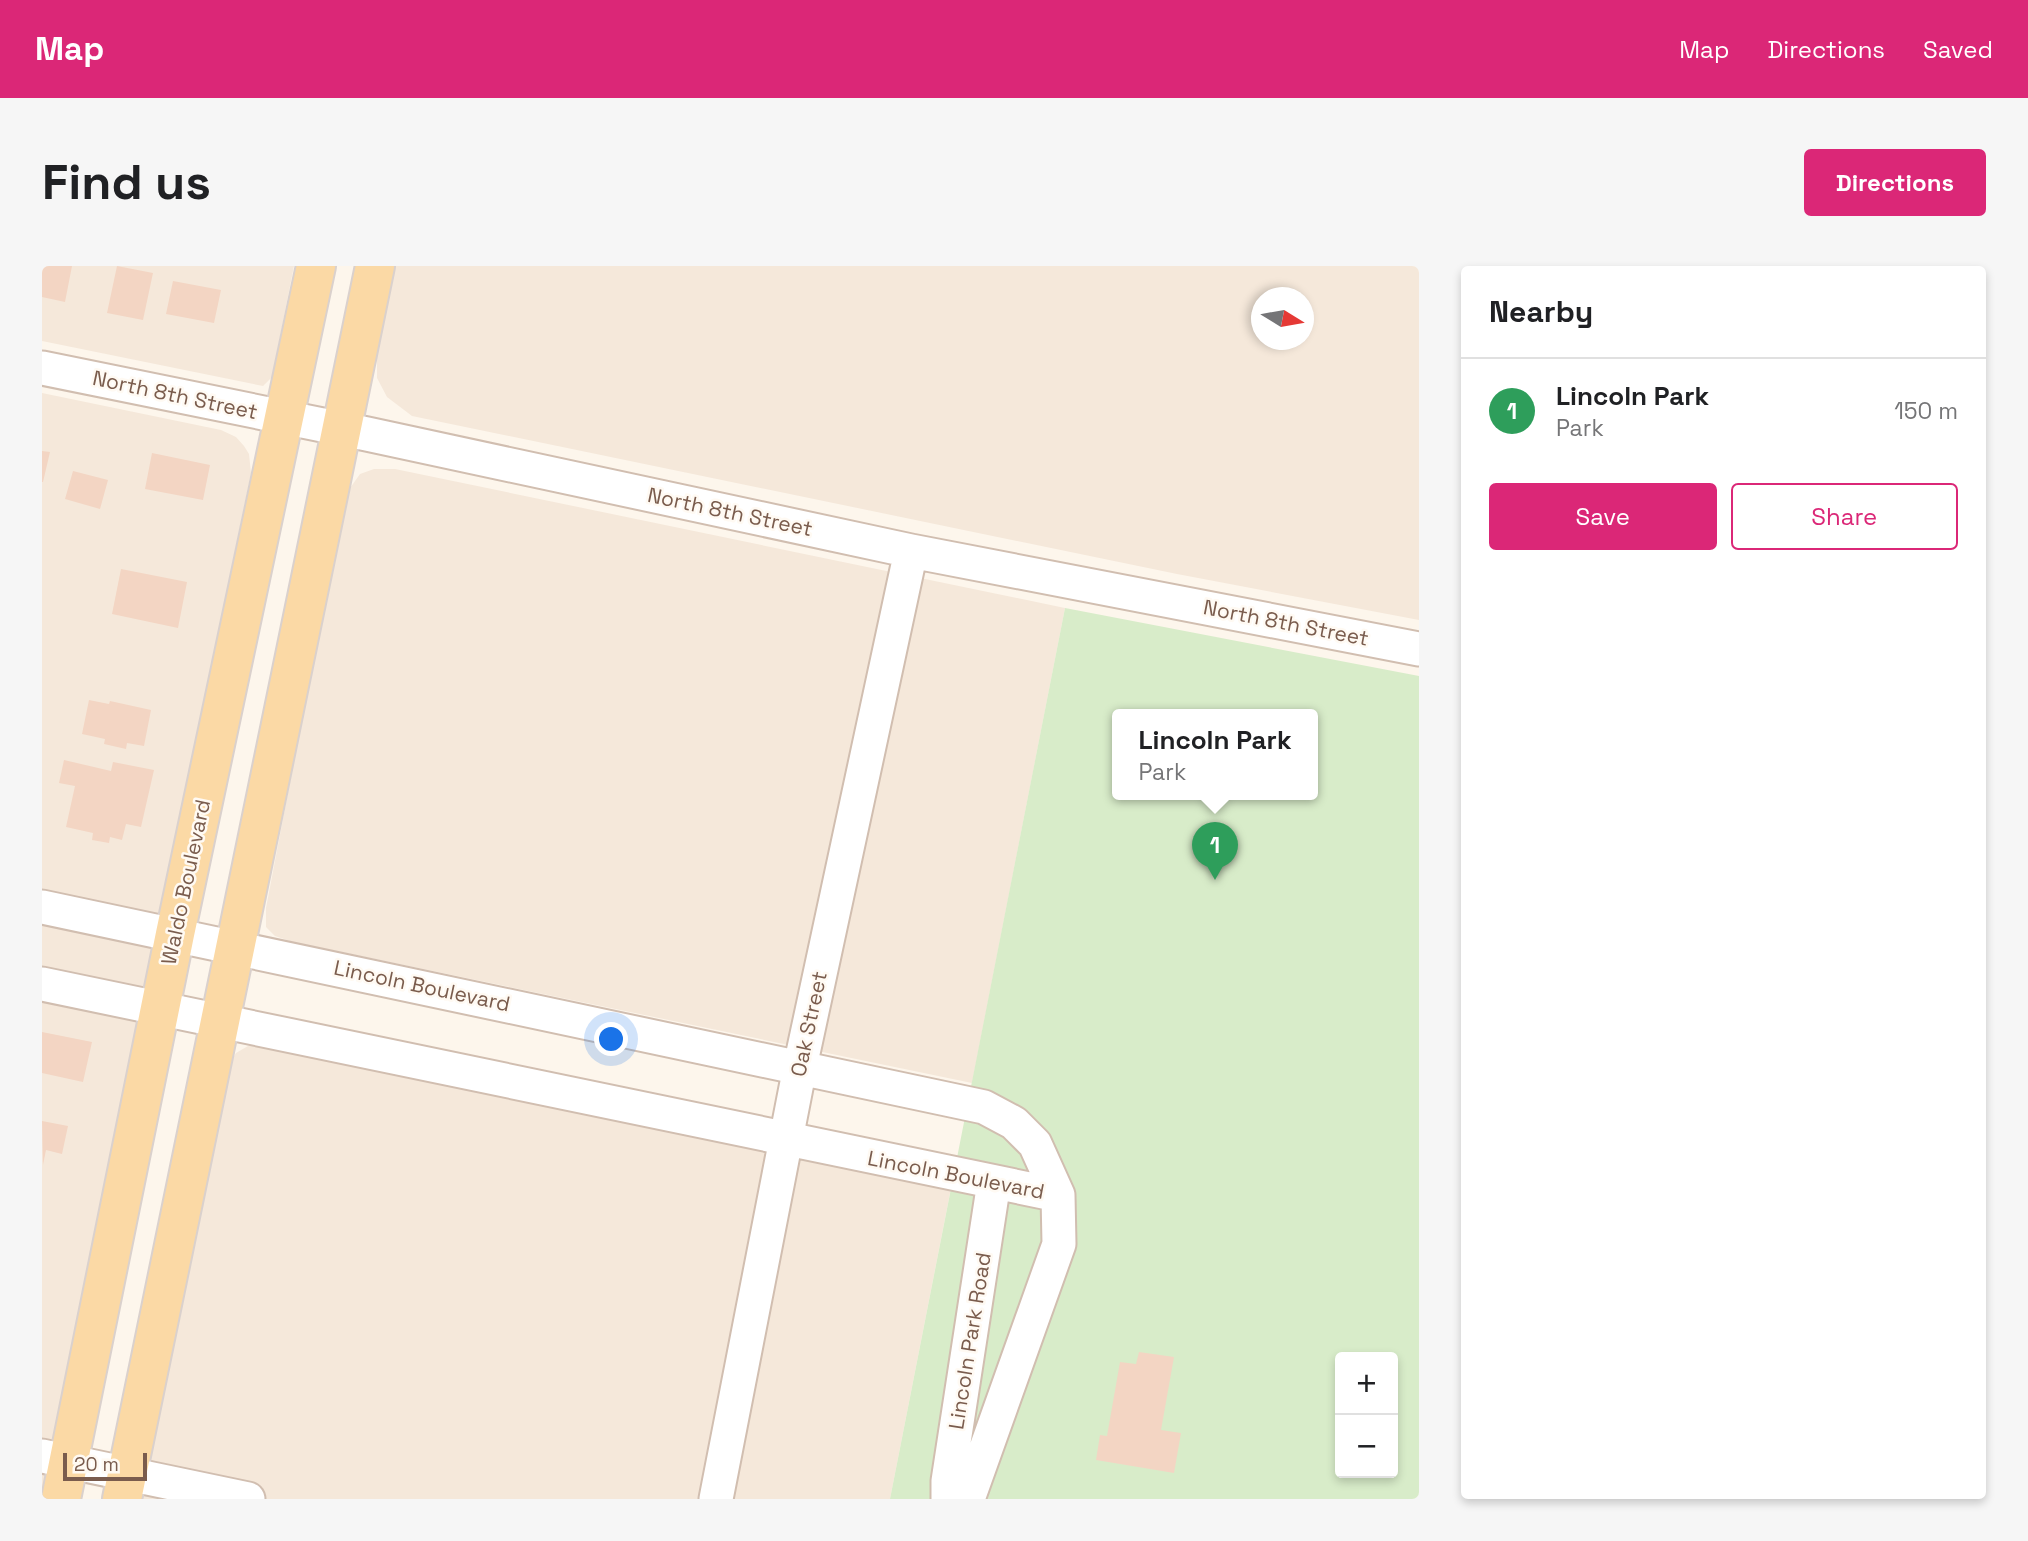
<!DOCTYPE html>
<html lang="en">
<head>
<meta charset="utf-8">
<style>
  :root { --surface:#fff; --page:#f6f6f6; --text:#202124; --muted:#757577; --line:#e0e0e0; --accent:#db2777 }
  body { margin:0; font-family:"Space Grotesk",sans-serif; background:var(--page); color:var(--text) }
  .controls { position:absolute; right:21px; bottom:21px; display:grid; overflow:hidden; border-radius:7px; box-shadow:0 4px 10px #0003 }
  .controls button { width:63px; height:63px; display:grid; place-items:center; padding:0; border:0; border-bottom:2px solid var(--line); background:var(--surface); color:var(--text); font:35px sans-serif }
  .compass { position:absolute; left:1209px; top:21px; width:63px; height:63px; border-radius:50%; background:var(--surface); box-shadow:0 4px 10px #0003; rotate:101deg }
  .scale { position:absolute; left:21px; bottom:18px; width:84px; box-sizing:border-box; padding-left:7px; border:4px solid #7a5c4d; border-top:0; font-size:19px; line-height:24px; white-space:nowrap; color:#7a5c4d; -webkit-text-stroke:5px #fffaf3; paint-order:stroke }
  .you { position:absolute; left:570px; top:774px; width:24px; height:24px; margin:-18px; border:5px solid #fff; border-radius:50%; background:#1a73e8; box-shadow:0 0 0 10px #1a73e833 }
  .badge { display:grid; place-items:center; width:46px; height:46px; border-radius:50%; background:var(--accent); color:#fff; font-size:23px; font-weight:700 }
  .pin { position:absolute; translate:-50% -58px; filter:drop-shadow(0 2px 4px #0008) }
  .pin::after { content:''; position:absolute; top:37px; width:24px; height:21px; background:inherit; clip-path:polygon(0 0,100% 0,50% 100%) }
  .popup { position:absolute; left:1070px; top:443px; width:206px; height:91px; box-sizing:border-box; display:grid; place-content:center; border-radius:7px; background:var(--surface); filter:drop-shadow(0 2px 5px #0005); font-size:23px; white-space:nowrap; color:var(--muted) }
  .popup b { font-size:26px; color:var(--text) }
  .popup::after { content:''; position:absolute; left:50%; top:100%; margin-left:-14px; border:14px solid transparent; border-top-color:var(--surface) }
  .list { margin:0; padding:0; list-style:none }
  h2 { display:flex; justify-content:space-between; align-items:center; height:91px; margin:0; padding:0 28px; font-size:30px }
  h2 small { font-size:23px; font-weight:400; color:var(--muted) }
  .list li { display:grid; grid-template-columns:46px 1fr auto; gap:21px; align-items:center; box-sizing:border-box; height:105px; padding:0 28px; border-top:2px solid var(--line) }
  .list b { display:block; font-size:26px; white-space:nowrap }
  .list p { margin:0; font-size:23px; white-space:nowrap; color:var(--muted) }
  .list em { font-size:23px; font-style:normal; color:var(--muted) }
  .actions { display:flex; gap:14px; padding:21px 28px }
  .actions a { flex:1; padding:16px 0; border:2px solid var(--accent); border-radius:7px; text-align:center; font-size:24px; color:var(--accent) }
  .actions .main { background:var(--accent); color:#fff }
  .map { position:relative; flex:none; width:1377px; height:1233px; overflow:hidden; border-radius:7px }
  header { display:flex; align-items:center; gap:42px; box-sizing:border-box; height:98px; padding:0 35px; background:var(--accent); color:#fff }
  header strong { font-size:33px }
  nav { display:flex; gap:38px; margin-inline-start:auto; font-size:24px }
  .intro { display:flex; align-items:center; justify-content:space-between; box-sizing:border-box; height:168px; padding:0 42px }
  h1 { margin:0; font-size:49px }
  .button { padding:18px 32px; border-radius:7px; background:var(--accent); color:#fff; font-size:24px; font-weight:700 }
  main { display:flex; gap:42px; padding:0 42px }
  aside { flex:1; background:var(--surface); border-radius:7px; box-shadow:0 4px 10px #0003 }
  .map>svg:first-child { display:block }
  .residential { fill:#f5e8da; fill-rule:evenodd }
  .green { fill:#d8ecc9; fill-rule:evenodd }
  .building { fill:#f3d5c3 }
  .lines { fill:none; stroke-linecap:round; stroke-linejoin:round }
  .minor-casing { stroke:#d1beb0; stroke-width:37 }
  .major-casing { stroke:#dad1cd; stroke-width:42 }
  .minor { stroke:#fff; stroke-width:33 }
  .major { stroke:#fbd9a5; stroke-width:38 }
  .labels { text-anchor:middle; stroke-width:5; stroke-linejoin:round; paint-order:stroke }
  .street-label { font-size:21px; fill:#7a5c4d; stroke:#fffaf3 }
</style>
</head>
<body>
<header>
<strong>Map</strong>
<nav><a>Map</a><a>Directions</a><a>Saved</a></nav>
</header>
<div class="intro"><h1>Find us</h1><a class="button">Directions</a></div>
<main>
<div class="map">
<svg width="1377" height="1233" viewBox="0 0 1377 1233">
  <rect width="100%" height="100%" fill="#fdf6ec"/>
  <path class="residential" d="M0,0H252L230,111L221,120L0,75Z
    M353,0H1377V354L1135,308L370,150L345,131L335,112V90ZM1220,32H1262V74H1220Z
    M0,127L179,164L194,171L202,180L207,188L209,207L0,1226Z
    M332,203H353L1023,342L930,817L251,676L233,670L224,661V642L284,327L306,225L318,208Z
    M216,778L909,922L848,1233H99L189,795L194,787L206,780Z"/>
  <path class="green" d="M1023,342L1377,410V1233H848ZM1075,448H1271V528H1075ZM1298,1091H1351V1207H1298Z"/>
  <path class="building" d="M0,0H30L23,36L0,31Z
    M75,0L111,7L101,54L65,47Z
    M131,15L179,24L172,57L124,48Z
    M0,185L8,186L1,216H0Z
    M110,187L168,199L161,234L103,223Z
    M31,205L66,214L58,243L23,233Z
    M79,303L145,316L136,362L70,348Z
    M47,434L67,438L68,435L109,444L102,480L85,477L84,483L62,478L63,473L40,468Z
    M22,494L69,505L71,496L112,504L99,561L84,558L80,574L68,571L67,577L50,574L51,567L24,561L33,520L17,517Z
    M0,766L50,776L41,816L0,807Z
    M0,855L26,860L20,888L4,884L1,899Z
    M1097,1086L1132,1091L1119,1164L1139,1167L1132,1207L1054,1194L1058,1169L1065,1170L1078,1096L1094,1098Z"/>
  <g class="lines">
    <g class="minor-casing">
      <path id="minor" d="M0,102L325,168L869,285L1377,383
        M0,641L942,841L972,857L993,878L1016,929L1017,978L926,1233
        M0,718L1016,929
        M0,1190L206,1233
        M674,1233L758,801L869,285
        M906,1233V1215L952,916"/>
    </g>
    <g class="major-casing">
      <path id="major" d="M19,1233L133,668L274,0
        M80,1233L333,0"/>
    </g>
    <use href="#minor" class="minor"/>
    <use href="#major" class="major"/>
  </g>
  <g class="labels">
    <g class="street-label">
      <text transform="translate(133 129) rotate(12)" y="7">North 8th Street</text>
      <text transform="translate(688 246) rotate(12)" y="7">North 8th Street</text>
      <text transform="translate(1244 357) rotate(11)" y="7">North 8th Street</text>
      <text transform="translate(144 616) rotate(-78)" y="7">Waldo Boulevard</text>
      <text transform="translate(380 720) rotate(12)" y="7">Lincoln Boulevard</text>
      <text transform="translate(767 758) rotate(-78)" y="7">Oak Street</text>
      <text transform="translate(914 909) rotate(11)" y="7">Lincoln Boulevard</text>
      <text transform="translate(928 1075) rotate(-81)" y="7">Lincoln Park Road</text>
    </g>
  </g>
</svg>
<div class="controls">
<button>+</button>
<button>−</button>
</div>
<svg class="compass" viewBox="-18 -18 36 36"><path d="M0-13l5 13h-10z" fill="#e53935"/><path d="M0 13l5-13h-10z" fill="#757577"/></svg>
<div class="scale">20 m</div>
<div class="you"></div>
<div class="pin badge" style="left:1173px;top:614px;background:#2e9e5b">1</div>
<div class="popup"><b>Lincoln Park</b>Park</div>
</div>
<aside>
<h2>Nearby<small></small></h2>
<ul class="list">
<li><span class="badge" style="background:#2e9e5b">1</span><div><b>Lincoln Park</b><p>Park</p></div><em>150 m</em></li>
</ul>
<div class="actions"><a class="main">Save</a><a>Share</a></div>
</aside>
</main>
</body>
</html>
